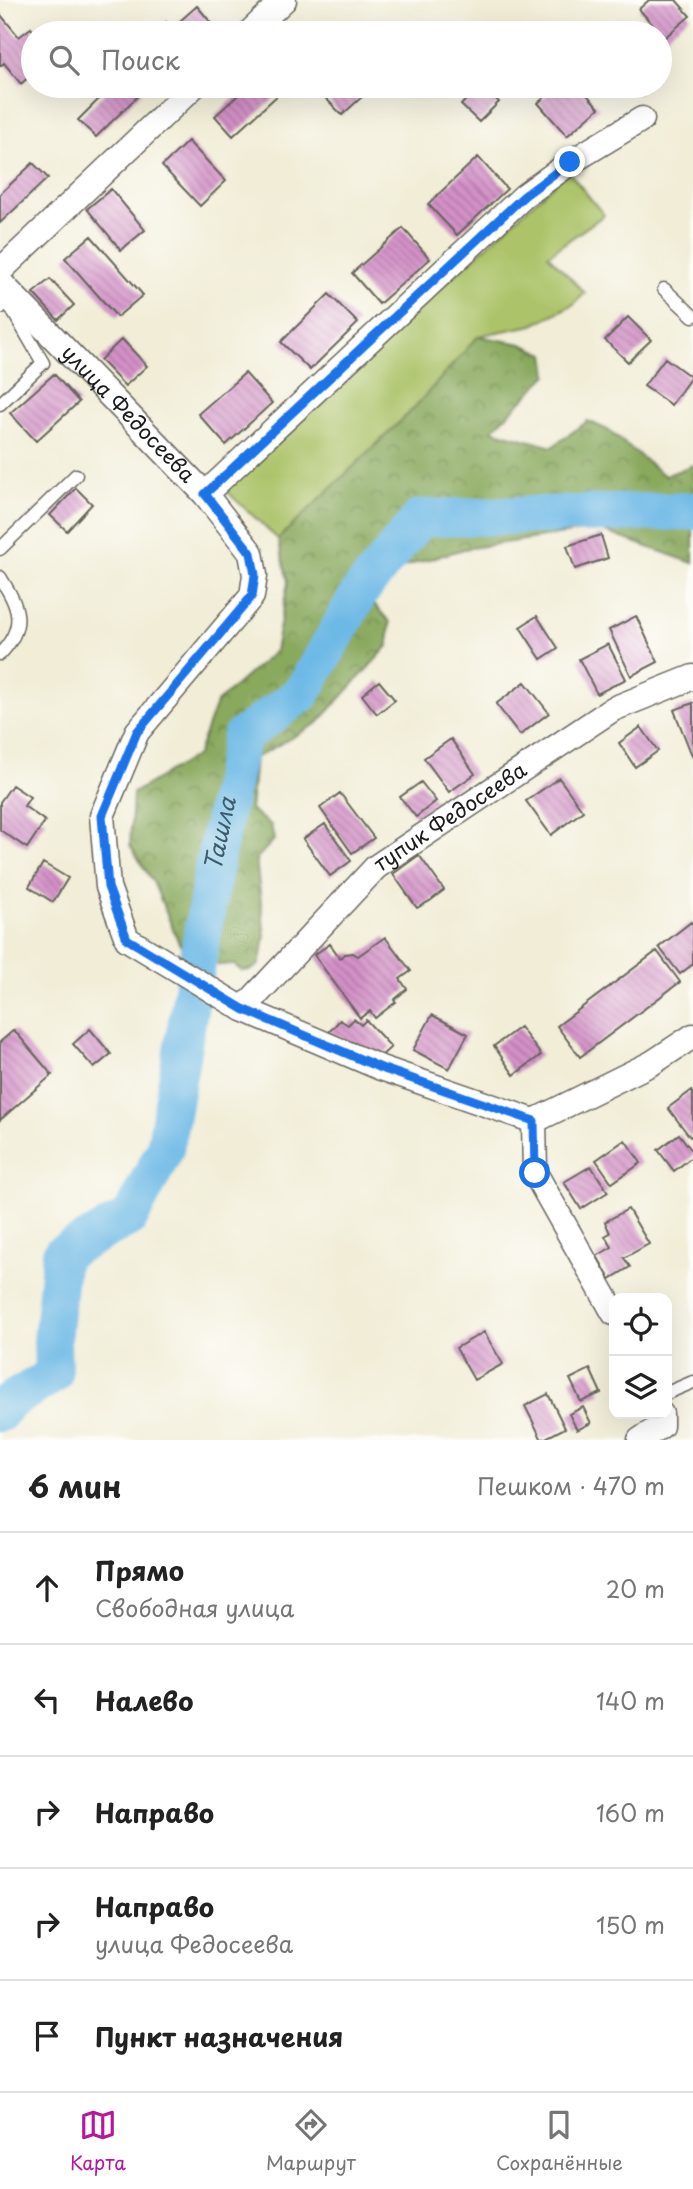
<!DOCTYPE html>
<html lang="ru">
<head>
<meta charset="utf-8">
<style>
  :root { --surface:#fff; --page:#f6f6f6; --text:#222; --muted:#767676; --line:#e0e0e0; --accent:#b5179e }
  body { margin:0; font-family:"Playpen Sans",sans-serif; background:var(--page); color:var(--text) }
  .controls { position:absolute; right:21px; bottom:21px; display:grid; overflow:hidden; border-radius:14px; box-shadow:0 7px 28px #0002 }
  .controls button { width:63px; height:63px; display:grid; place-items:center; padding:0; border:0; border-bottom:2px solid var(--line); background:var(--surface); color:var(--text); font:35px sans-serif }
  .stop { position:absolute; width:21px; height:21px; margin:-16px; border:5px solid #1a73e8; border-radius:50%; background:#fff }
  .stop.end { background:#1a73e8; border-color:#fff; box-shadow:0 2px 7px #0008 }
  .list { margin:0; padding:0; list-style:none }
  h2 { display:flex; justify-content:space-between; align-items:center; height:91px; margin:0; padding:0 28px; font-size:30px }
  h2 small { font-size:23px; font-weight:400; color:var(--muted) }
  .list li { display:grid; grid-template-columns:46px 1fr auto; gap:21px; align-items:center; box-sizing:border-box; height:112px; padding:0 28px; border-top:2px solid var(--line) }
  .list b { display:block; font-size:26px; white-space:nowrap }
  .list p { margin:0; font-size:23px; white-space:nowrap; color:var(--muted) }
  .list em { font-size:23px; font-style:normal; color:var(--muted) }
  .icon { flex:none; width:38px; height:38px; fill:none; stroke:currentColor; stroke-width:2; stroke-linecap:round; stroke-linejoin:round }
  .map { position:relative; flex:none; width:693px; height:1440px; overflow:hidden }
  .search { position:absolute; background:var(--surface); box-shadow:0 7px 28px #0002; left:21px; right:21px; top:21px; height:77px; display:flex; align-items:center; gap:18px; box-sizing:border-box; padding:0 24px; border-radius:38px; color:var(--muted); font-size:26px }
  .sheet { height:651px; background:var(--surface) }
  nav { display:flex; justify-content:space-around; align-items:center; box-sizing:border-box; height:98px; border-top:2px solid var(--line); background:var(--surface); font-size:19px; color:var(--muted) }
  nav a { display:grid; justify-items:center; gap:4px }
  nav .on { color:var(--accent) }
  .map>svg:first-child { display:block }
  .forest { fill:url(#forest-crowns); stroke:#52623c; stroke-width:2 }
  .green { fill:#acc369; stroke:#647042; stroke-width:2 }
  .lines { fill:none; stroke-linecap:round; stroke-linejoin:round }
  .river { stroke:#6db9e6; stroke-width:38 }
  .building { fill:url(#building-back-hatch) }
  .lane-casing { stroke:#67655d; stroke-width:15 }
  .street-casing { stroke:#67655d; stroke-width:27 }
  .lane { stroke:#fff; stroke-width:12 }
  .street { stroke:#fff; stroke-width:24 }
  .route { stroke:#1a73e8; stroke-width:9 }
  .labels { text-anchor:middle; stroke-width:7; stroke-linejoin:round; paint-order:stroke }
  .street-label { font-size:21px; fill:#1c1c1c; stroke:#fdfcf7 }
  .water-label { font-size:23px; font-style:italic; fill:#3c5b6d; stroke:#fdfcf7 }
</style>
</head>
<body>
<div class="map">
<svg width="693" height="1440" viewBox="0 0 693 1440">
  <defs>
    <pattern id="forest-crowns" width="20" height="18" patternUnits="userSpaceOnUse" patternTransform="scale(1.75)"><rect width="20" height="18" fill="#89a95d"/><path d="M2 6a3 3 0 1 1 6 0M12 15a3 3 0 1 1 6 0" fill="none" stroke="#6f894c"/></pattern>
    <pattern id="building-back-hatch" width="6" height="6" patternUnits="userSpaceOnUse" patternTransform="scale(1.75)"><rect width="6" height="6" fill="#d491c8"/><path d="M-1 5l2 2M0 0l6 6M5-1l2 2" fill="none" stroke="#ab76a2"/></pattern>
  </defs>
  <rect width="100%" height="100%" fill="#fdfcf7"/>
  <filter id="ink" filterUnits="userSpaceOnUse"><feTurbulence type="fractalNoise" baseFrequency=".0143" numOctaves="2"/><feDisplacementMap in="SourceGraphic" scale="14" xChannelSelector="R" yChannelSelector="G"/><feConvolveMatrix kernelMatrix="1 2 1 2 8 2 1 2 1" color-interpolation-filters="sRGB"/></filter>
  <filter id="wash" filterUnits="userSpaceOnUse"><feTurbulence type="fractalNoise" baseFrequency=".00686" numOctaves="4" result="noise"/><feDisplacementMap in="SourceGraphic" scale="28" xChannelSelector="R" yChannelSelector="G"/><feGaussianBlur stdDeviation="1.57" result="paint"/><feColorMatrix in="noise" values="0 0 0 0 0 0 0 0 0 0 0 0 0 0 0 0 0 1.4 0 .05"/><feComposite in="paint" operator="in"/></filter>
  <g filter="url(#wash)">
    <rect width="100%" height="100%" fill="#f1edd7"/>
    <path class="forest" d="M478,336L522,344L545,354L548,375L492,430L552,447L588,421L608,430L665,476L693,465V563L597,529L464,549L392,570L369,599L390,622L388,646L318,723L255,758L250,810L271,825L274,840L256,859L265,937L259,965L251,970L242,971L234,965H220L191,959L179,943L154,884L130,845L133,793L197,755L216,703L275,651L288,582L278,539L414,408Z"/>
    <path class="green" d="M568,171L604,215L548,255L585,293L574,304L533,325L478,336L414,408L278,539L223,488Z"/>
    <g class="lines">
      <path class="river" id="s1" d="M0,1413L7,1403L53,1375L52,1341L61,1254L130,1217L165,1149L215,860L241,737L302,693L360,592L420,518L693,511"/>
    </g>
    <g id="blocks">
      <path class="building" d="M649,0H676L690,16L664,38L639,9Z
        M197,6L213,25L204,33H154L166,22L172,28Z
        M0,14L19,37L31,28L35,33H33V73L21,84L4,63L0,66Z
        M112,86H136L142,92L96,137L78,120Z
        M248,86H271L279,94L233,136L215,116Z
        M314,86H356L364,95L342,115Z
        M479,86H482L499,102L479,122L461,105Z
        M557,86H579L599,108L567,136L538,103Z
        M629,86H648L638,95Z
        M188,141L226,181L200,206L162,166Z
        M478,157L507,189L457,235L428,204Z
        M33,163L48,178L0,223V194Z
        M111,189L145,230L121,250L87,209Z
        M403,228L430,259L379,304L352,273Z
        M91,236L143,295L117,317L65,258Z
        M50,279L74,305L58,320L33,293Z
        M329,294L358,323L310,370L281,342Z
        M628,317L651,340L628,362L605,340Z
        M122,339L147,366L125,386L100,360Z
        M665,358L691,377L671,405L644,386Z
        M245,373L272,403L226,445L198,414Z
        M54,374L79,402L36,441L10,413Z
        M76,488L92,504L67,531L50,515Z
        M601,535L608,558L575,569L567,546Z
        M537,616L558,648L541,659L520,627Z
        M636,616L658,662L631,676L609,630Z
        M608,644L626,679L597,694L579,659Z
        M379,681L395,700L377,714L362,695Z
        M525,682L549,713L520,735L496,704Z
        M693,703V758L674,710Z
        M641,727L658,751L635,767L619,743Z
        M451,739L475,774L449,792L424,758Z
        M559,778L583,811L551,835L526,801Z
        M421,782L436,801L416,817L400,797Z
        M12,785L30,797L24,806L45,821L27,848L0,830V802Z
        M340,793L374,838L352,853L320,808Z
        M325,824L351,861L330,876L303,839Z
        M419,855L444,890L430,901L417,908L393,874Z
        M43,863L68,878L53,902L29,887Z
        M691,922L693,925V964L680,974L659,947Z
        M385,937L411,971L400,979L407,989L394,1000L396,1002L375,1018L370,1011L360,1018L314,955L330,944L340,958L345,954L353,953L358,956Z
        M657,951L680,982L580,1057L557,1026Z
        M432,1015L468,1034L449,1069L413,1050Z
        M354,1019L361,1025L366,1020L391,1047L380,1057L329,1032L340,1020L348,1025Z
        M520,1027L541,1055L514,1075L494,1046Z
        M90,1029L111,1054L94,1068L73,1044Z
        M14,1030L52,1075L0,1120V1042Z
        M691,1091L693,1094V1135L690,1137L668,1108Z
        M679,1134L693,1152V1156L674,1171L658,1150Z
        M625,1140L641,1163L612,1183L596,1160Z
        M591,1166L608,1192L581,1209L564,1182Z
        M628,1209L649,1244L624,1258L630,1267L610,1279L597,1256L612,1247L605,1236L610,1233L605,1222Z
        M484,1332L503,1364L474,1380L456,1348Z
        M590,1369L601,1393L581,1402L570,1379Z
        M548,1394L565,1428L542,1440L525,1406Z
        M583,1407L591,1423L577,1430L569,1414Z"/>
    </g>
  </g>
  <g filter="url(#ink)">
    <use href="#blocks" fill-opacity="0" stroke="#67655d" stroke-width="2"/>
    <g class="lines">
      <g class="lane-casing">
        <path id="lane" d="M664,289L693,316
          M0,308L7,301L43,363L0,404
          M0,549L76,475
          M0,577C18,606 28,625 0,654
          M667,1393L693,1382"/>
      </g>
      <g class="street-casing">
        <g id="street">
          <path d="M249,33L284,0"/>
          <path d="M0,271L194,86"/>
          <path id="s2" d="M0,282L205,494L251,553L255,575L252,596L137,732L102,816L108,887L127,939L243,1009L381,1068L534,1121"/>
          <path d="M205,494L524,196L571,162L642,119"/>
          <path id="s3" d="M243,1009L376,867L613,709L693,677"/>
          <path d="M614,1313L535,1173L534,1121L652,1063L693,1036"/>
          <path d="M640,1440L661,1426V1414"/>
        </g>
      </g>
      <use href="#lane" class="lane"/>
      <use href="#street" class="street"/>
    </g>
  </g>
  <g class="lines" filter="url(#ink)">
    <path class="route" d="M535,1173L534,1121L381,1068L243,1009L127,939L108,887L102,816L137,732L252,596L255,575L251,553L205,494L524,196L570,162"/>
  </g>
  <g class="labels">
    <g class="street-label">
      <text dy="7" stroke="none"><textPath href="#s2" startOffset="184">улица Федосеева</textPath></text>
      <text dy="7" stroke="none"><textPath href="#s3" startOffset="284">тупик Федосеева</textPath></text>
    </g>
    <g class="water-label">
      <text dy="8" stroke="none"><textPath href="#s1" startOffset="662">Ташла</textPath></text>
    </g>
  </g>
</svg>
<div class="controls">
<button><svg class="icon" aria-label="locate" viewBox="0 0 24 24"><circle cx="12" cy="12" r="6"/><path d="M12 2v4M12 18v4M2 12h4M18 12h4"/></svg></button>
<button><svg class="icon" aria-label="layers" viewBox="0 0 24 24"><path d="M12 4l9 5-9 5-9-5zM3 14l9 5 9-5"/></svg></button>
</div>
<div class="stop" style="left:535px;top:1173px"></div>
<div class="stop end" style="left:570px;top:162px"></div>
<div class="search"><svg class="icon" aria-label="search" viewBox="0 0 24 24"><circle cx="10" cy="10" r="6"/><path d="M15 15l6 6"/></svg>Поиск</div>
</div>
<section class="sheet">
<h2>6 мин<small>Пешком · 470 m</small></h2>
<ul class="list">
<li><svg class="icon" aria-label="ahead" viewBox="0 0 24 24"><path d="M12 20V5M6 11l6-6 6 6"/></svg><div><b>Прямо</b><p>Свободная улица</p></div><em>20 m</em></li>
<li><svg class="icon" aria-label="left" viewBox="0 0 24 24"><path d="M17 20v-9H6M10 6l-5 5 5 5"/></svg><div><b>Налево</b></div><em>140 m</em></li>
<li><svg class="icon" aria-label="right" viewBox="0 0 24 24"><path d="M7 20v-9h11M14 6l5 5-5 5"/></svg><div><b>Направо</b></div><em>160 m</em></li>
<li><svg class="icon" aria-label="right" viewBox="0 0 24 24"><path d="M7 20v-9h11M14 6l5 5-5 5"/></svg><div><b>Направо</b><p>улица Федосеева</p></div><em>150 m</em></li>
<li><svg class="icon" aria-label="arrive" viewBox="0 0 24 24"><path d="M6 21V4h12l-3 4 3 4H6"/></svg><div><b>Пункт назначения</b></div></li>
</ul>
</section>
<nav>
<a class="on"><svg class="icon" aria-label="map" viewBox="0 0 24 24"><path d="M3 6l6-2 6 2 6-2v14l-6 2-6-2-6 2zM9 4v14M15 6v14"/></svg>Карта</a>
<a><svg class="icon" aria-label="directions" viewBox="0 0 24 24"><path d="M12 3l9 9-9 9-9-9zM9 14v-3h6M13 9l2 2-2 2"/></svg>Маршрут</a>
<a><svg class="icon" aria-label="saved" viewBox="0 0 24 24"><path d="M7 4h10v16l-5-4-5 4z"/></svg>Сохранённые</a>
</nav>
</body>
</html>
